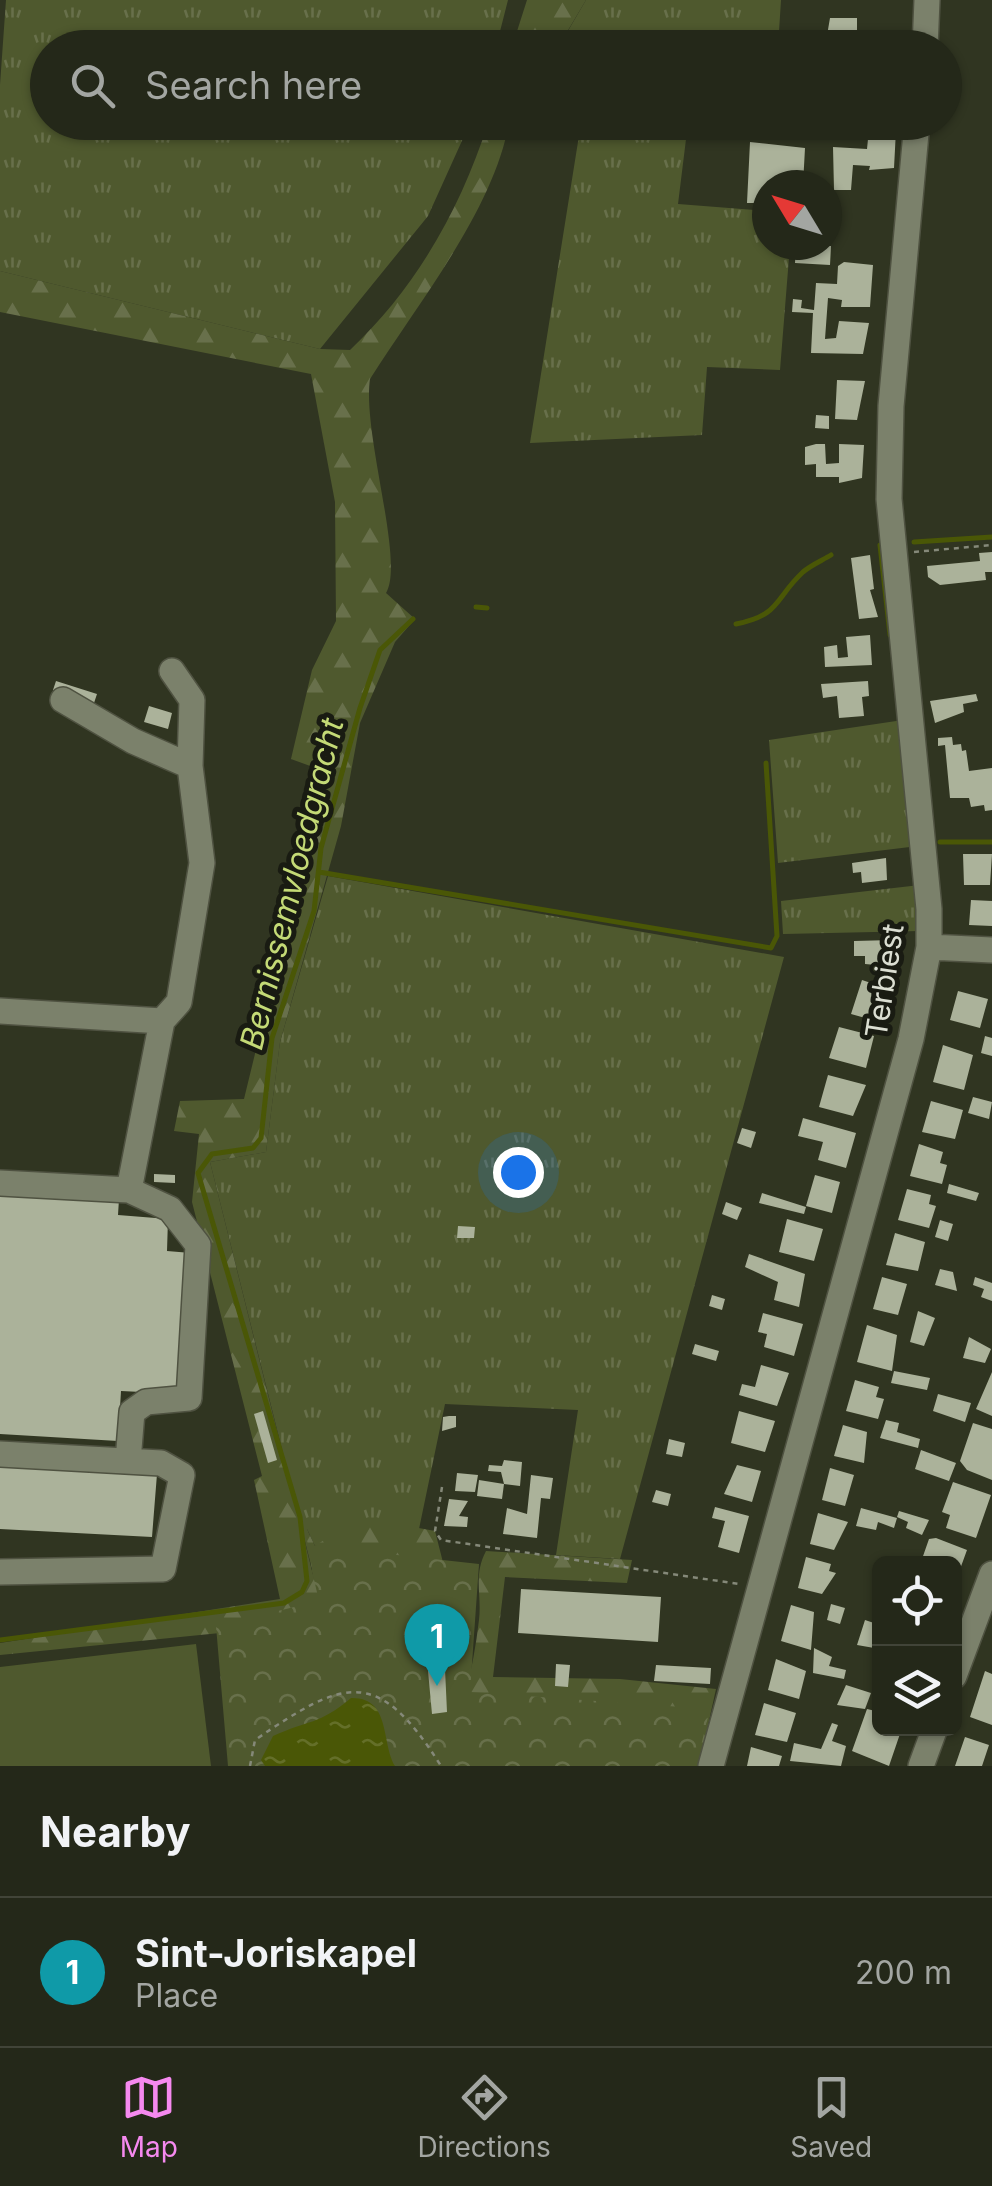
<!DOCTYPE html>
<html lang="en">
<head>
<meta charset="utf-8">
<style>
  :root { --surface:#242819; --page:#303426; --text:#f1f3f6; --muted:#a3a6a2; --line:#414438; --accent:#f589ef }
  body { margin:0; font-family:Inter,sans-serif; background:var(--page); color:var(--text) }
  .controls { position:absolute; right:30px; bottom:30px; display:grid; overflow:hidden; border-radius:15px; box-shadow:0 2px 8px #0004 }
  .controls button { width:90px; height:90px; display:grid; place-items:center; padding:0; border:0; border-bottom:2px solid var(--line); background:var(--surface); color:var(--text); font:50px sans-serif }
  .compass { position:absolute; left:752px; top:170px; width:90px; height:90px; border-radius:50%; background:var(--surface); box-shadow:0 2px 8px #0004; rotate:308deg }
  .you { position:absolute; left:518px; top:1172px; width:35px; height:35px; margin:-25px; border:8px solid #fff; border-radius:50%; background:#1a73e8; box-shadow:0 0 0 15px #1a73e833 }
  .badge { display:grid; place-items:center; width:65px; height:65px; border-radius:50%; background:var(--accent); color:#fff; font-size:32px; font-weight:700 }
  .pin { position:absolute; translate:-50% -82px; filter:drop-shadow(0 2px 5px #0008) }
  .pin::after { content:''; position:absolute; top:52px; width:35px; height:30px; background:inherit; clip-path:polygon(0 0,100% 0,50% 100%) }
  .list { margin:0; padding:0; list-style:none }
  h2 { display:flex; justify-content:space-between; align-items:center; height:130px; margin:0; padding:0 40px; font-size:42px }
  h2 small { font-size:32px; font-weight:400; color:var(--muted) }
  .list li { display:grid; grid-template-columns:65px 1fr auto; gap:30px; align-items:center; box-sizing:border-box; height:150px; padding:0 40px; border-top:2px solid var(--line) }
  .list b { display:block; font-size:38px; white-space:nowrap }
  .list p { margin:0; font-size:32px; white-space:nowrap; color:var(--muted) }
  .list em { font-size:32px; font-style:normal; color:var(--muted) }
  .icon { flex:none; width:55px; height:55px; fill:none; stroke:currentColor; stroke-width:2; stroke-linecap:round; stroke-linejoin:round }
  .map { position:relative; flex:none; width:992px; height:1766px; overflow:hidden }
  .search { position:absolute; background:var(--surface); box-shadow:0 2px 8px #0004; left:30px; right:30px; top:30px; height:110px; display:flex; align-items:center; gap:25px; box-sizing:border-box; padding:0 35px; border-radius:55px; color:var(--muted); font-size:38px }
  .sheet { height:280px; background:var(--surface) }
  nav { display:flex; justify-content:space-around; align-items:center; box-sizing:border-box; height:140px; border-top:2px solid var(--line); background:var(--surface); font-size:28px; color:var(--muted) }
  nav a { display:grid; justify-items:center; gap:5px }
  nav .on { color:var(--accent) }
  .map>svg:first-child { display:block }
  .grass { fill:url(#grass-tufts) }
  .forest { fill:url(#forest-firs) }
  .park { fill:url(#park-crowns) }
  .pitch { fill:#4f592e }
  .water { fill:url(#water-ripples) }
  .lines { fill:none; stroke-linecap:round; stroke-linejoin:round }
  .stream { stroke:#4a5706; stroke-width:5 }
  .building { fill:#abb29a }
  .minor-casing { stroke:#4f5241; stroke-width:28 }
  .path { stroke:#858979; stroke-width:2.5; stroke-dasharray:5 5; stroke-linecap:butt }
  .minor { stroke:#7b816b; stroke-width:25 }
  .labels { text-anchor:middle; stroke-width:10; stroke-linejoin:round; paint-order:stroke }
  .street-label { font-size:30px; fill:#dbded2; stroke:#191b12 }
  .water-label { font-size:32px; font-style:italic; fill:#c4da76; stroke:#191b12 }
</style>
</head>
<body>
<div class="map">
<svg width="992" height="1766" viewBox="0 0 992 1766">
  <defs>
    <pattern id="grass-tufts" width="24" height="20" patternUnits="userSpaceOnUse" patternTransform="scale(2.5)"><rect width="24" height="20" fill="#4f592e"/><path d="M3 7l-1-3M5 7V3M7 7l1-3M15 17l-1-3M17 17v-4M19 17l1-3" fill="none" stroke="#68704b"/></pattern>
    <pattern id="forest-firs" width="22" height="20" patternUnits="userSpaceOnUse" patternTransform="scale(2.5)"><rect width="22" height="20" fill="#4f592e"/><path d="M5 1l3.5 6h-7zM16 11l3.5 6h-7z" fill="#68704b"/></pattern>
    <pattern id="park-crowns" width="20" height="18" patternUnits="userSpaceOnUse" patternTransform="scale(2.5)"><rect width="20" height="18" fill="#4f592e"/><path d="M2 6a3 3 0 1 1 6 0M12 15a3 3 0 1 1 6 0" fill="none" stroke="#68704b"/></pattern>
    <pattern id="water-ripples" width="26" height="14" patternUnits="userSpaceOnUse" patternTransform="scale(2.5)"><rect width="26" height="14" fill="#4a5706"/><path d="M2 4q2-2 4 0t4 0M15 11q2-2 4 0t4 0" fill="none" stroke="#646f29"/></pattern>
  </defs>
  <rect width="100%" height="100%" fill="#303521"/>
  <path class="grass" d="M6,0H508L496,47L48,48V122L470,123L428,216L320,349L0,271V85Z
    M586,0H781L778,47L558,48Z
    M581,123H774L773,136L687,131L678,204L767,211V245H790L780,370L707,367L702,435L530,443Z
    M903,720L918,846L778,863L769,740Z
    M328,876L784,957L620,1559L556,1555L578,1410L445,1404L419,1529L400,1527L315,1546L307,1529L320,1601L210,1162L266,1152L280,1042Z
    M920,885L919,931L783,934L781,901Z"/>
  <path class="forest" d="M527,0H586L558,47H512Z
    M488,123H509C493,211 418,303 370,379C362,433 405,562 386,593L415,619L395,642L360,723L341,826L280,1042L266,1152L210,1162L314,1579L304,1523L315,1546L359,1517L435,1531L448,1582L220,1633L0,1655V1643L280,1599L254,1480L262,1476L192,1202L199,1134L174,1131L180,1101L244,1099L324,771L291,759L312,670L336,621L335,502L311,374L0,312V271L320,349L350,350C416,288 461,208 488,123Z
    M486,1551L632,1560L627,1583L505,1577L493,1677L620,1679L716,1689L699,1766H445C461,1717 473,1671 479,1620C482,1594 473,1576 486,1551Z"/>
  <path class="park" d="M315,1546L479,1564L470,1692L710,1709L696,1766H228L216,1626L319,1601L312,1571Z"/>
  <path class="pitch" d="M196,1644L211,1766H0V1667Z"/>
  <path class="water" d="M351,1698C391,1697 381,1742 395,1766H265L261,1760L273,1736C308,1720 319,1725 351,1698Z"/>
  <g class="lines">
    <path class="stream" d="M914,542L992,537
      M880,545L890,635
      M476,607L487,608
      M736,624C781,615 774,599 803,572C811,565 823,560 831,555
      M940,842H992
      M319,872L771,948L777,936L766,763
      M0,1640L284,1603L302,1592L307,1581L300,1517L198,1173L212,1154L253,1148L261,1138L272,1038L314,911L321,848L360,708L380,650L413,619"/>
  </g>
  <path class="building" d="M830,18H857V48L825,47Z
    M869,129L896,130L894,168L869,170L870,166L853,165L851,190H834L833,147L867,149Z
    M750,142L805,148L803,185H767V203H747Z
    M796,245L831,246L830,265L795,263Z
    M844,262L873,265L870,307H841L842,300L828,298L825,339L836,338L839,321L869,323L863,354L811,353L813,313L792,312L793,299L802,300L801,308L814,310L816,283L837,284L838,266Z
    M837,380L865,381L857,420L835,419Z
    M816,415L829,416V429L815,428Z
    M816,444H825L826,464L839,463V444L864,445L862,478L839,483V477H816V464L805,465V447Z
    M992,552V572H985L986,580L940,585L928,577L927,566L980,561L979,553Z
    M870,555L874,589L870,590L878,617L859,619L851,558Z
    M870,635L872,665L825,667L824,647L837,645L838,658L848,657L846,637Z
    M56,681L97,694L94,703L53,690Z
    M868,681L869,696L862,697L864,716L839,718L837,696L823,698L821,684Z
    M976,694L978,701L963,704L964,712L935,723L930,701Z
    M149,706L172,713L168,729L144,722Z
    M952,737L953,745L961,744L962,751L966,750L969,771L992,768V810L985,811L984,805L971,807L969,798H950L945,745L938,746V738Z
    M963,854H992L990,885H964Z
    M886,858L887,880L862,883L861,872L853,873L852,863Z
    M971,900L992,901V926L969,925Z
    M892,940V949L886,950L887,966L865,964V956H854V941Z
    M862,980L886,988L876,1021L851,1014Z
    M958,991L988,999L980,1028L950,1020Z
    M839,1027L874,1036L866,1068L829,1058Z
    M985,1036L992,1038V1056L981,1053Z
    M943,1045L973,1055L964,1090L933,1082Z
    M828,1075L866,1085L853,1116L819,1107Z
    M973,1097L992,1102L989,1119L968,1113Z
    M931,1101L963,1110L955,1139L922,1132Z
    M803,1118L856,1133L846,1168L818,1160L823,1142L798,1136Z
    M742,1128L756,1132L751,1148L737,1143Z
    M919,1144L943,1152L940,1163L947,1165L942,1184L910,1176Z
    M154,1174L175,1175V1183L154,1182Z
    M815,1175L840,1182L832,1213L806,1206Z
    M949,1184L979,1193L976,1201L947,1193Z
    M907,1189L931,1195L929,1204L936,1206L929,1228L898,1220Z
    M0,1193L119,1199L118,1215L168,1219L167,1251L191,1253L182,1394L121,1391L118,1441L0,1434Z
    M762,1193L806,1207L804,1214L759,1203Z
    M726,1202L742,1208L737,1220L722,1214Z
    M787,1219L823,1229L814,1261L779,1252Z
    M940,1220L953,1224L948,1241L935,1237Z
    M458,1226L475,1227L474,1238H457Z
    M895,1233L925,1242L918,1271L886,1265Z
    M749,1254L805,1274L799,1307L774,1300L778,1282L745,1267Z
    M940,1269L953,1272L957,1291L935,1285Z
    M882,1277L907,1284L898,1315L873,1309Z
    M975,1277L992,1283V1301L981,1297L984,1289L973,1285Z
    M712,1295L725,1299L722,1310L709,1306Z
    M918,1311L935,1318L924,1346L910,1342Z
    M763,1313L803,1324L794,1356L764,1347L767,1334L758,1332Z
    M867,1325L897,1335L892,1371L857,1362Z
    M969,1337L991,1349L985,1363L963,1358Z
    M695,1344L719,1351L716,1361L692,1354Z
    M761,1365L789,1373L777,1406L739,1395L742,1384L755,1387Z
    M894,1371L930,1378L927,1390L891,1383Z
    M992,1372V1416L976,1409Z
    M855,1380L879,1387L876,1397L884,1399L878,1419L846,1411Z
    M938,1394L971,1403L965,1422L933,1411Z
    M263,1411L277,1460L268,1463L254,1414Z
    M739,1411L775,1421L765,1452L731,1443Z
    M449,1416H456V1427L442,1431L443,1417Z
    M886,1420L899,1423L897,1432L920,1439L918,1448L880,1438Z
    M973,1423L992,1429V1480L967,1470L960,1461Z
    M843,1425L867,1432L864,1463L834,1456Z
    M669,1439L685,1443L682,1457L666,1454Z
    M921,1450L956,1463L949,1481L915,1469Z
    M504,1460L522,1462L520,1486L504,1484L501,1472L488,1471L489,1465L502,1466Z
    M0,1465L157,1474L152,1537L0,1529Z
    M737,1465L761,1471L752,1502L724,1494Z
    M830,1468L854,1475L845,1506L822,1500Z
    M457,1473L478,1475L475,1492L455,1491Z
    M531,1475L553,1478L550,1499L541,1498L537,1538L503,1534L507,1508L527,1514Z
    M479,1480L504,1484L502,1499L477,1496Z
    M953,1482L991,1495L976,1538L946,1528L950,1515L942,1512Z
    M656,1490L671,1494L668,1506L652,1502Z
    M449,1499L468,1501L459,1516L468,1517L467,1527L444,1526Z
    M715,1507L749,1516L739,1553L718,1547L725,1521L712,1518Z
    M861,1508L897,1518L894,1528L878,1522L876,1530L856,1526Z
    M899,1511L929,1520L922,1535L906,1528L908,1522L897,1517Z
    M818,1513L848,1522L834,1550L810,1544Z
    M936,1538L967,1550L955,1583L954,1564H927L922,1559L929,1539Z
    M806,1557L831,1564L829,1571L836,1573L822,1594L798,1588Z
    M521,1589L661,1597L658,1642L518,1633Z
    M831,1604L845,1608L840,1624L827,1620Z
    M791,1605L814,1612L811,1650L781,1641Z
    M865,1620L877,1624L880,1649L857,1645Z
    M814,1648L832,1657L829,1666L846,1670L844,1679L813,1673Z
    M776,1659L806,1671L799,1699L768,1690Z
    M556,1664L570,1665L568,1687L555,1686Z
    M656,1665L711,1668L710,1684L654,1681Z
    M432,1668L445,1669L447,1712L432,1714L428,1671Z
    M985,1671L992,1674V1725L970,1717Z
    M846,1685L871,1693L865,1709L837,1705Z
    M764,1703L796,1713L787,1742L755,1735Z
    M867,1709L880,1712V1728H902L889,1766L852,1751Z
    M832,1723L838,1725L832,1741L846,1746L841,1766L790,1761L794,1743L821,1749Z
    M965,1737L989,1745L982,1766H955Z
    M751,1747L782,1756L779,1766H747Z"/>
  <g class="lines">
    <g class="minor-casing">
      <path id="minor" d="M925,48L927,0
        M63,700L133,741L190,766
        M929,947L992,950
        M0,1011L162,1021L179,1002L202,863L190,766L192,700L172,671
        M0,1183L129,1190L170,1209L198,1245L189,1398L146,1402L132,1412L128,1461
        M129,1190L162,1021
        M0,1454L161,1463L182,1475L163,1569L0,1572
        M954,1676L992,1574
        M711,1766L911,1039L929,947V909L889,499L891,406L917,122
        M921,1766L935,1728"/>
    </g>
    <path class="path" d="M914,552L992,545
      M442,1487L435,1531L441,1540L739,1584
      M250,1766L255,1740C343,1680 377,1664 441,1766"/>
    <use href="#minor" class="minor"/>
  </g>
  <g class="labels">
    <g class="street-label">
      <text transform="translate(885 981) rotate(-81)" y="10">Terbiest</text>
    </g>
    <g class="water-label">
      <text transform="translate(292 884) rotate(-76)" y="11">Bernissemvloedgracht</text>
    </g>
  </g>
</svg>
<div class="controls">
<button><svg class="icon" aria-label="locate" viewBox="0 0 24 24"><circle cx="12" cy="12" r="6"/><path d="M12 2v4M12 18v4M2 12h4M18 12h4"/></svg></button>
<button><svg class="icon" aria-label="layers" viewBox="0 0 24 24"><path d="M12 4l9 5-9 5-9-5zM3 14l9 5 9-5"/></svg></button>
</div>
<svg class="compass" viewBox="-18 -18 36 36"><path d="M0-13l5 13h-10z" fill="#e53935"/><path d="M0 13l5-13h-10z" fill="#a3a6a2"/></svg>
<div class="you"></div>
<div class="pin badge" style="left:437px;top:1686px;background:#0f9aa8">1</div>
<div class="search"><svg class="icon" aria-label="search" viewBox="0 0 24 24"><circle cx="10" cy="10" r="6"/><path d="M15 15l6 6"/></svg>Search here</div>
</div>
<section class="sheet">
<h2>Nearby<small></small></h2>
<ul class="list">
<li><span class="badge" style="background:#0f9aa8">1</span><div><b>Sint-Joriskapel</b><p>Place</p></div><em>200 m</em></li>
</ul>
</section>
<nav>
<a class="on"><svg class="icon" aria-label="map" viewBox="0 0 24 24"><path d="M3 6l6-2 6 2 6-2v14l-6 2-6-2-6 2zM9 4v14M15 6v14"/></svg>Map</a>
<a><svg class="icon" aria-label="directions" viewBox="0 0 24 24"><path d="M12 3l9 9-9 9-9-9zM9 14v-3h6M13 9l2 2-2 2"/></svg>Directions</a>
<a><svg class="icon" aria-label="saved" viewBox="0 0 24 24"><path d="M7 4h10v16l-5-4-5 4z"/></svg>Saved</a>
</nav>
</body>
</html>
